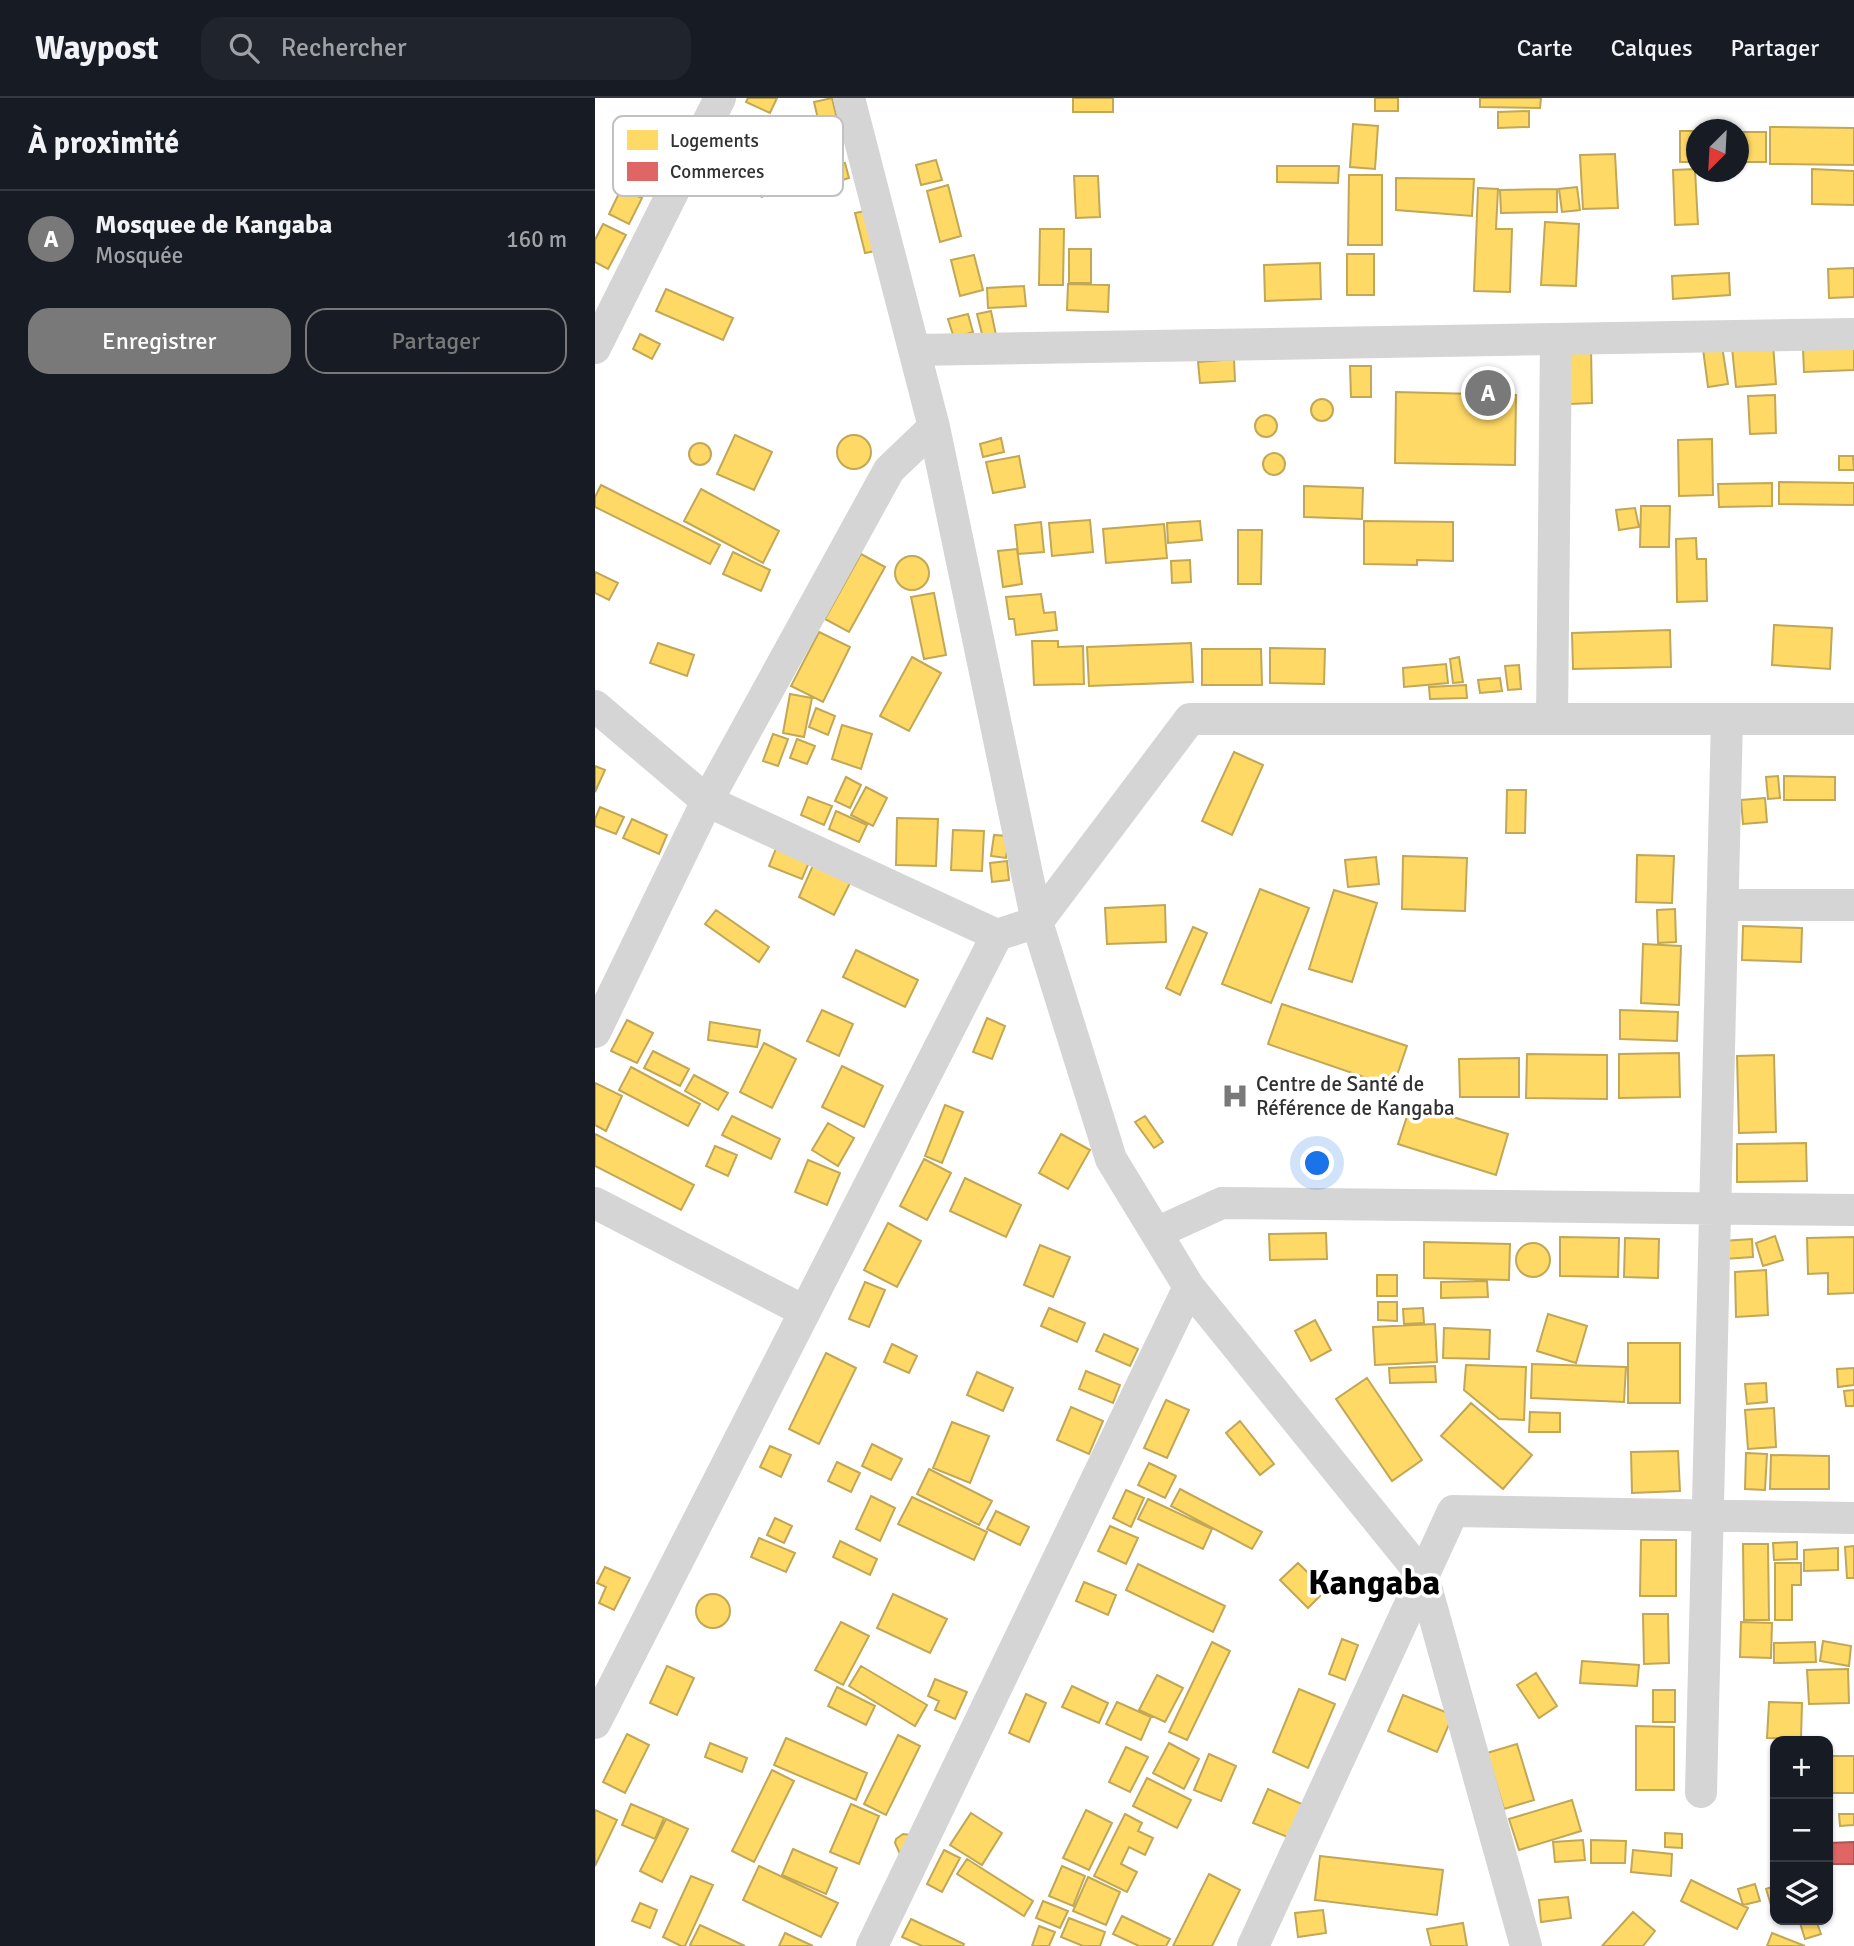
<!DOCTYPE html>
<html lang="fr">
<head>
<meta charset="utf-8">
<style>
  :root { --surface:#171b24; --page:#20242c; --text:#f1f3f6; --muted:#9ea1a6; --line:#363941; --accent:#797979 }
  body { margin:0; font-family:Signika,sans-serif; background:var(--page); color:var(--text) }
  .controls { position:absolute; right:21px; bottom:21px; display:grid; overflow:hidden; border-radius:14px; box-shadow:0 2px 5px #0004 }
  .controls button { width:63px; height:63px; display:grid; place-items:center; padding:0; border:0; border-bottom:2px solid var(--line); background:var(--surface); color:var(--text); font:35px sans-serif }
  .compass { position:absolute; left:1091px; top:21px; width:63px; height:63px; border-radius:50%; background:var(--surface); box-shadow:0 2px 5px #0004; rotate:204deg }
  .you { position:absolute; left:723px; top:1066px; width:24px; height:24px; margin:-18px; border:5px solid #fff; border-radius:50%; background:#1a73e8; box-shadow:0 0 0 10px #1a73e833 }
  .badge { display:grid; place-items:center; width:46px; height:46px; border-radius:50%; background:var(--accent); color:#fff; font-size:23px; font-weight:700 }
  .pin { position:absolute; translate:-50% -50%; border:4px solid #fff; box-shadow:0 2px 7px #0006 }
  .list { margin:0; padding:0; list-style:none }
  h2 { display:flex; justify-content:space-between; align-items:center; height:91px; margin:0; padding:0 28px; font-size:30px }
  h2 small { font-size:23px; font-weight:400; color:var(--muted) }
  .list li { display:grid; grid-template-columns:46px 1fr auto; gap:21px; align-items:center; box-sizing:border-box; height:98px; padding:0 28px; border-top:2px solid var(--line) }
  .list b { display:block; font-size:26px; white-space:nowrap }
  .list p { margin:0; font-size:23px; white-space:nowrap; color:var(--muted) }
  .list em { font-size:23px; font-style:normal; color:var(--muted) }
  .actions { display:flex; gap:14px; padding:21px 28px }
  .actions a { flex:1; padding:16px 0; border:2px solid var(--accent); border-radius:21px; text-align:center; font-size:24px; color:var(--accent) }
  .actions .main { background:var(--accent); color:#fff }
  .icon { flex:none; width:38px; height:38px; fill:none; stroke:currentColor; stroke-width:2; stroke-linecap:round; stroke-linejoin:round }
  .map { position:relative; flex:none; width:1259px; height:1848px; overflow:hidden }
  header { display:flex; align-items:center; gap:42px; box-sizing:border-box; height:98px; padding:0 35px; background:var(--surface); border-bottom:2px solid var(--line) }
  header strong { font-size:33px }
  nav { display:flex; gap:38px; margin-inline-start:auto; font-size:24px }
  .search { width:490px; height:63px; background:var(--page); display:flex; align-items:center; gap:18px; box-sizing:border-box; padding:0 24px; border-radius:21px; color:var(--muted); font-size:26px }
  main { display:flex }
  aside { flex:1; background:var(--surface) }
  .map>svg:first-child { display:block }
  .homes { fill:#ffd966; stroke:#c1a756; stroke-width:2 }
  .shops { fill:#e06666; stroke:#ac5656; stroke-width:2 }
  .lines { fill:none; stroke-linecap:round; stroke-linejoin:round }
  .minor { stroke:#d5d5d5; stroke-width:32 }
  .labels { text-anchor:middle; stroke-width:7; stroke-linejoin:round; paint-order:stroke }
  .poi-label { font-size:21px; fill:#313131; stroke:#fff; text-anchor:start }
  .town-label { font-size:35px; font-weight:bold; fill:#000; stroke:#fff }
  .key { fill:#fff; stroke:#c1c1c1; stroke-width:2 }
  .key-label { font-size:19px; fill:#313131 }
</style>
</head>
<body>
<header>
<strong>Waypost</strong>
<div class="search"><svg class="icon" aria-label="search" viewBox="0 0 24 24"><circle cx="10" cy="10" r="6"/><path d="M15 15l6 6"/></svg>Rechercher</div>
<nav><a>Carte</a><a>Calques</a><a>Partager</a></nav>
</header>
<main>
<aside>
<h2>À proximité<small></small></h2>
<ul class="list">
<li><span class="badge">A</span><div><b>Mosquee de Kangaba</b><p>Mosquée</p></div><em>160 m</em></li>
</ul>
<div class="actions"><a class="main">Enregistrer</a><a>Partager</a></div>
</aside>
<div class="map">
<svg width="1259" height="1848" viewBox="0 0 1259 1848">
  <rect width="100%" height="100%" fill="#fff"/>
  <path class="homes" d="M153,0H182L175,15L151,4Z
    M237,0L242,21L224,25L219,4Z
    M478,0H518V14H478Z
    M780,0H803V13H780Z
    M885,0H946L945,10L885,9Z
    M934,13V29L903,30V14Z
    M758,26L783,28L780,71L755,69Z
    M1175,29L1259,30V67L1175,66Z
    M1085,33H1101V64H1085Z
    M1143,34H1171V64H1143Z
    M132,55L177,76L167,99L122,78Z
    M1020,56L1023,110L988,111L985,57Z
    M341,62L347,82L326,87L321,67Z
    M250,65L254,80L237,85L233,69Z
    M682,68H744L743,85L682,84Z
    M1100,71L1103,126L1080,127L1078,72Z
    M1217,71L1259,73V107L1217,106Z
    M754,77H787V147H753Z
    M479,78H503L505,119L481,120Z
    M801,80L879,81L877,118L801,112Z
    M353,87L366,138L345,144L332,93Z
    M982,89L985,112L967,114L964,91Z
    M883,90L903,91L901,131H917L915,194L879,193Z
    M26,91L47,100L34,126L14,116Z
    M962,91V114L906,115L905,92Z
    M275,112L285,152L270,155L260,115Z
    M950,124L984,126L981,188L946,187Z
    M8,126L31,137L13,171L0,164V142Z
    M445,131H469L468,187H444Z
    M474,151H496V185H474Z
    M752,156H779V197H752Z
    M379,157L388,192L365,198L356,162Z
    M725,165L726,201L670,203L669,167Z
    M1259,170V199L1234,200L1233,171Z
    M1134,175L1135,197L1078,201L1077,178Z
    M473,186L514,187L513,214L472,212Z
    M429,188L431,208L393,210L392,190Z
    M71,191L138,220L128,242L61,213Z
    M396,213L401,237L388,240L382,216Z
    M373,216L378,234L359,240L353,221Z
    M45,236L65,246L57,261L38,251Z
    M1178,246L1181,286L1141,289L1137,250Z
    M1127,248L1133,286L1113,289L1108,251Z
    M974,249H996L997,305L975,306Z
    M1259,249V272L1209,274L1208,251Z
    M639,261L640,283L605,285L603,264Z
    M755,268H776V299H756Z
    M801,294L921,297L920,367L800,365Z
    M1180,297L1181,335L1155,336L1153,298Z
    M716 312a11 11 0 1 1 22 0a11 11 0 1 1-22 0Z
    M660 328a11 11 0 1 1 22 0a11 11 0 1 1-22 0Z
    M242 354a17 17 0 1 1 34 0a17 17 0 1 1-34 0Z
    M140,337L177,354L159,392L122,376Z
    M406,340L409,354L388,359L385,346Z
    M1117,341L1118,397L1084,398L1083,342Z
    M94 356a11 11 0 1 1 22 0a11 11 0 1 1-22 0Z
    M668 366a11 11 0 1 1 22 0a11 11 0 1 1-22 0Z
    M424,358L430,389L398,395L391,364Z
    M1244,358H1258L1259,372H1244Z
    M1184,384L1259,385V407L1184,406Z
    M1177,385V408L1124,409L1123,386Z
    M6,387L125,447L115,466L0,409V399Z
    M709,388L768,390L767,421L709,419Z
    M106,391L184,433L168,465L89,423Z
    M1046,408H1075L1074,449H1045Z
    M1040,410L1044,429L1024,432L1021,412Z
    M495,422L498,454L457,458L454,425Z
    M605,423L607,442L573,445L572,425Z
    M769,423L858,424V463L822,462V467L769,466Z
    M446,424L449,454L423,456L420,427Z
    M569,426L572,460L511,465L508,431Z
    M643,432H667L666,486H643Z
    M1101,440L1102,461H1111L1112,503L1082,504L1081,441Z
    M422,451L427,486L408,489L403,453Z
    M138,454L175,472L166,493L128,476Z
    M266,456L290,469L254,534L230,521Z
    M300 475a17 17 0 1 1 34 0a17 17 0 1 1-34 0Z
    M595,462L596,484L577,485L576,463Z
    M0,474L23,485L14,502L0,495Z
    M339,495L351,557L329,561L316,499Z
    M446,496L449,515L460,514L462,532L421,537L419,521H414L411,499Z
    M1179,527L1237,530L1235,571L1177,567Z
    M1075,532L1076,569L978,571L977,535Z
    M224,534L255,549L228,604L196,588Z
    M437,543H463V549L488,548L489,586L439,587Z
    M63,545L99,557L92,578L55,565Z
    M596,545L598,584L494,588L492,549Z
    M675,550L730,551L729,586L675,585Z
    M607,551H666L667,587H607Z
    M317,559L346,575L314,633L285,618Z
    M864,559L868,584L858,585L855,561Z
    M851,566L853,585L809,589L808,570Z
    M924,567L926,591L913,592L910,568Z
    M905,580L907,593L885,595L883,582Z
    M871,587L872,600L835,601L834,589Z
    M195,596L217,600L209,639L188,635Z
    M221,610L240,618L233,637L214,629Z
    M247,627L277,636L266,671L237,661Z
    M178,636L193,641L183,668L168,663Z
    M202,641L220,648L212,666L195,660Z
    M639,654L668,667L637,737L607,723Z
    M0,668L10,672L0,694Z
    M1183,678L1185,700L1173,701L1171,679Z
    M1189,678L1240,679V702H1189Z
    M251,679L266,687L255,710L240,703Z
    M271,689L292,700L278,728L256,717Z
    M912,692H931L930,735H911Z
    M213,699L237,708L229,727L206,717Z
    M1170,700L1172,724L1148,726L1146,702Z
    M5,709L29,719L21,736L0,728V721Z
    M241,713L272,727L264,744L234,731Z
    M302,720L343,721L341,768L301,767Z
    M37,721L72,737L64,756L28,740Z
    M358,732L389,733L387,773L356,772Z
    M399,737L414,738L411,760L396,758Z
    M182,748L215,762L207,781L174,768Z
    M1042,757L1079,758L1077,805L1041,804Z
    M808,758L872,760L870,813L807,811Z
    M781,759L784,786L753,789L750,762Z
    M412,763L414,782L397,784L395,765Z
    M219,765L256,783L239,817L204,799Z
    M665,791L714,810L676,905L627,886Z
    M739,792L782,805L757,884L714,871Z
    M570,807L571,844L512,846L510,810Z
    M1080,811L1081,844L1063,845L1062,812Z
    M121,812L174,849L164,864L110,826Z
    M1148,828L1207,830L1206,864L1147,862Z
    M598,829L612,835L585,897L571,890Z
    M1048,846L1086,848L1084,907L1046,905Z
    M261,852L323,882L310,909L248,879Z
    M687,906L812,948L798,989L673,946Z
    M227,912L258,926L244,958L212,943Z
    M1025,912L1083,914L1082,943L1025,941Z
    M392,920L410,928L397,961L378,954Z
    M32,922L58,935L42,965L16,953Z
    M115,924L165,932L162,949L113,942Z
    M169,945L201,961L177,1010L145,994Z
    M58,953L94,971L85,988L49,970Z
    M1084,955L1085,999L1024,1000V956Z
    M932,956L1012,957V1001L931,1000Z
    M1179,957L1181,1034L1144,1035L1142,958Z
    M924,960V999H865L864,961Z
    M247,968L288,988L269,1029L227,1009Z
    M36,969L105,1006L93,1028L24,992Z
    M99,977L133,995L123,1012L90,993Z
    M0,985L27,998L11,1033L0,1027Z
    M816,1006L913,1036L901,1077L803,1046Z
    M350,1007L368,1014L347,1065L330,1058Z
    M137,1018L185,1041L176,1061L127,1037Z
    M550,1018L568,1044L559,1050L540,1024Z
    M233,1025L259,1040L243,1068L217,1052Z
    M0,1036L99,1087L86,1112L0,1068Z
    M466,1036L495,1052L473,1091L444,1075Z
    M1211,1045L1212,1083L1142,1084V1046Z
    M120,1048L142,1057L133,1078L111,1068Z
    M329,1061L356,1075L332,1122L305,1108Z
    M213,1062L245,1075L232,1107L200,1094Z
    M370,1080L426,1107L411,1139L355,1113Z
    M293,1125L326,1143L302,1189L269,1172Z
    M731,1135L732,1161L675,1162L674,1136Z
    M1180,1138L1188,1162L1168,1168L1161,1145Z
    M965,1139L1024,1140L1023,1179L965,1178Z
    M1259,1139V1195L1233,1196V1175L1213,1176L1212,1140Z
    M1030,1140L1064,1141L1063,1180L1029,1179Z
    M1157,1141L1158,1159L1129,1161L1127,1143Z
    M829,1144L915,1146L914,1182L829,1180Z
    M921 1162a17 17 0 1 1 34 0a17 17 0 1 1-34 0Z
    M445,1147L475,1159L458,1199L429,1187Z
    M1171,1172L1173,1217L1141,1219L1140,1174Z
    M782,1177H802V1198H782Z
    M892,1183L893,1199L846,1200V1184Z
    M270,1184L290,1192L274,1229L254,1221Z
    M783,1204H802V1223L783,1222Z
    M454,1210L490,1225L482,1244L446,1228Z
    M828,1210L829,1225L809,1226L808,1211Z
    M953,1216L992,1228L981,1265L942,1253Z
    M720,1222L736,1252L716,1263L700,1233Z
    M840,1226L842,1264L780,1267L778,1229Z
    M849,1230L895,1232L894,1261L848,1260Z
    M509,1236L543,1251L535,1268L501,1253Z
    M1033,1245H1085V1305H1033Z
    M297,1246L322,1258L314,1275L289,1264Z
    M231,1255L261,1270L224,1346L194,1331Z
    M937,1266L1031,1269L1029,1304L936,1300Z
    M871,1267L931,1269L929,1322L904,1321L869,1292Z
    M840,1268L841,1284L795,1285L794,1270Z
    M1259,1270V1287L1243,1289L1242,1271Z
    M491,1273L525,1287L518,1305L484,1291Z
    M382,1274L418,1290L408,1313L372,1297Z
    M772,1280L827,1362L797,1383L741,1301Z
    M1171,1285L1172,1304L1152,1306L1150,1286Z
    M1259,1292V1308H1251L1249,1293Z
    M571,1302L594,1312L572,1360L549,1350Z
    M876,1305L937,1357L908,1391L846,1338Z
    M476,1309L508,1323L494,1356L462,1342Z
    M1179,1310L1181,1349L1153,1351L1150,1312Z
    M935,1314L965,1315V1334H934Z
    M645,1323L679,1366L665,1377L631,1335Z
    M357,1324L394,1338L375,1385L338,1370Z
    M277,1346L307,1361L296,1382L267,1368Z
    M175,1348L196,1357L186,1379L165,1369Z
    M1083,1353L1085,1393L1037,1395L1036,1354Z
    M1151,1355L1172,1356L1170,1392L1150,1391Z
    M1176,1357L1234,1358V1391H1175Z
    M242,1364L265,1375L256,1394L233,1383Z
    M554,1365L581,1378L570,1400L543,1387Z
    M334,1371L397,1403L384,1427L322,1396Z
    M585,1391L667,1434L657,1451L576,1408Z
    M531,1392L549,1400L536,1429L518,1420Z
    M276,1398L300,1410L285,1443L261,1431Z
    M317,1399L392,1434L379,1462L303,1426Z
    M553,1401L617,1431L608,1451L543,1421Z
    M401,1413L434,1429L425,1447L392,1431Z
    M180,1420L197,1428L189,1445L172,1437Z
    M515,1428L543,1440L531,1466L503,1453Z
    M164,1440L200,1455L191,1474L156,1459Z
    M1046,1442H1081V1498H1045Z
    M245,1443L282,1461L275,1477L238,1459Z
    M1202,1444V1461L1179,1462L1178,1445Z
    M1148,1446H1173L1174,1522H1149Z
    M1259,1448V1480H1252L1250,1449Z
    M1243,1450V1472L1209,1473V1452Z
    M703,1465L731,1492L713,1510L685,1482Z
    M1180,1465H1206V1487H1197V1522H1180Z
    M543,1466L630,1508L618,1534L531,1492Z
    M10,1469L35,1480L19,1512L4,1505L11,1489L2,1485Z
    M489,1484L521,1497L513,1517L481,1503Z
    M101 1513a17 17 0 1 1 34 0a17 17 0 1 1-34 0Z
    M298,1496L352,1521L335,1555L282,1530Z
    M1048,1516H1073L1074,1565L1049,1566Z
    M246,1524L274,1538L248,1587L220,1572Z
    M1146,1524L1177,1525L1176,1560L1145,1559Z
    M747,1541L763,1547L750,1582L734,1576Z
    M1228,1543L1256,1548L1254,1568L1225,1563Z
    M617,1544L635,1553L592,1642L574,1634Z
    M1220,1544L1221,1564L1179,1565V1545Z
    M987,1563L1044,1567L1042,1588L985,1585Z
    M72,1568L99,1580L82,1617L55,1605Z
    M266,1568L332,1607L320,1628L254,1588Z
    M1253,1571L1254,1605L1214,1606L1212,1572Z
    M941,1575L962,1608L944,1620L922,1587Z
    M562,1577L588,1590L570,1624L544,1612Z
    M340,1581L372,1594L360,1621L340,1612L344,1603L333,1598Z
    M477,1588L513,1605L504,1625L467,1609Z
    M242,1589L280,1608L271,1627L233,1608Z
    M704,1591L740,1606L713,1670L678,1654Z
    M1058,1592H1080V1624H1058Z
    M431,1596L451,1605L434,1644L414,1635Z
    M808,1597L858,1617L842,1654L793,1633Z
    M522,1604L556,1619L546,1642L511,1626Z
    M1174,1604L1207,1605L1206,1641L1172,1640Z
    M1041,1628L1079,1629V1692H1041Z
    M32,1636L54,1647L30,1695L8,1684Z
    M303,1637L325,1648L291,1717L269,1706Z
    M191,1640L272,1675L261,1702L179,1667Z
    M115,1645L152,1660L147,1674L110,1659Z
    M574,1645L604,1661L589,1691L558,1675Z
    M922,1646L939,1702L909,1711L892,1655Z
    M531,1649L553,1659L535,1694L514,1684Z
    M614,1656L641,1668L626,1703L599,1692Z
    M1233,1658H1259V1695H1233Z
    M177,1672L199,1683L159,1764L137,1753Z
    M552,1680L596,1702L582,1730L538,1708Z
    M673,1691L709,1707L695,1740L658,1725Z
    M977,1702L986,1733L924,1752L914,1721Z
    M36,1706L69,1720L60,1741L27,1727Z
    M256,1706L284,1718L264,1766L235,1754Z
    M0,1712L22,1722L0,1768Z
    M491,1712L517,1725L494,1772L468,1760Z
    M376,1715L407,1735L387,1767L355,1747Z
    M530,1716L547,1725L543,1733L558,1740L550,1757L534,1749L526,1766L542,1774L532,1794L499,1778Z
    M1244,1716H1259V1727L1245,1728Z
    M71,1721L93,1731L67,1784L45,1773Z
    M1070,1735L1087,1736V1750L1070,1749Z
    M308,1736L317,1737L305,1756L300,1745L301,1741Z
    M988,1742L990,1762L960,1764L958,1744Z
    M996,1742L1031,1743L1030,1765H996Z
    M198,1751L242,1770L231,1796L187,1777Z
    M349,1752L365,1760L347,1794L332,1786Z
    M1038,1752L1077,1756L1076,1778L1036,1774Z
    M725,1758L848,1772L842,1817L720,1802Z
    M372,1761L438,1803L429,1818L362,1776Z
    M164,1768L243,1805L226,1839L148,1802Z
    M467,1768L490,1778L478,1808L454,1798Z
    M614,1776L645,1792L617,1848H578Z
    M96,1778L118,1787L90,1848H86L68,1839Z
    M493,1779L525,1794L511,1827L478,1813Z
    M1096,1782L1153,1810L1142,1831L1086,1803Z
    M1160,1786L1165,1803L1148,1807L1143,1791Z
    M1180,1788V1805L1176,1807L1171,1791Z
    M973,1799L976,1820L946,1824L944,1802Z
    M448,1803L473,1813L465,1830L441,1820Z
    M45,1805L62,1812L55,1830L37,1823Z
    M728,1812L731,1835L703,1839L700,1815Z
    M1038,1814L1060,1833L1048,1848H1007Z
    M527,1818L575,1841L571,1848H544L518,1836Z
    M474,1820L510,1834L505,1848H488L466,1839Z
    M316,1821L369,1846L368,1848H327L307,1839Z
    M1216,1822H1221L1226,1836L1210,1841L1205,1825Z
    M868,1825L872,1848H836L832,1831Z
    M105,1827L150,1848H97L95,1847Z
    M444,1828L460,1834L454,1848H437Z
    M190,1835L218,1848H184Z
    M1177,1835L1210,1848H1172Z"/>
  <path class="shops" d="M1259,1744V1766H1233V1745Z"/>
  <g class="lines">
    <path class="minor" d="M254,0L339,329L442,824L516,1061L594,1189L828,1478L931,1848
      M0,250L125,0
      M319,252L1259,236
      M0,608L112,703L402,837L442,824L595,621H1259
      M957,621L961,241
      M1128,807H1259
      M0,934L112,703L294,372L339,329
      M0,1105L209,1213
      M561,1135L627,1105L1259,1112
      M0,1625L402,837
      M1106,1694L1132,621
      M277,1848L594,1189
      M658,1848L858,1413L1259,1420"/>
  </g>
  <defs>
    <g id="hospital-bare" transform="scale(2.1)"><path d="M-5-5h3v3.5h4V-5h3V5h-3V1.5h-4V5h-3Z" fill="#797979" stroke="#fff" stroke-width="2.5" paint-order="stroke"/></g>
  </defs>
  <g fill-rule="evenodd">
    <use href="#hospital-bare" x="640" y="998"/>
  </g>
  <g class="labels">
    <g class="poi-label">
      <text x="661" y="993">Centre de Santé de<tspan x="661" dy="24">Référence de Kangaba</tspan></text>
    </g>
    <g class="town-label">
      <text x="779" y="1496">Kangaba</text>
    </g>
  </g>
  <rect x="18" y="18" width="230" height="80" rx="10" class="key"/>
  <rect x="32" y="32" width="31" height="20" fill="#ffd966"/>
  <rect x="32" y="64" width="31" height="19" fill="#e06666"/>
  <g class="key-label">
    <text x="75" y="49">Logements</text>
    <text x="75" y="80">Commerces</text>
  </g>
</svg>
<div class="controls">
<button>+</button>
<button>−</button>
<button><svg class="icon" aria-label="layers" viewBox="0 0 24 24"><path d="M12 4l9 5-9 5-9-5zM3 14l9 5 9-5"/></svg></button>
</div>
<svg class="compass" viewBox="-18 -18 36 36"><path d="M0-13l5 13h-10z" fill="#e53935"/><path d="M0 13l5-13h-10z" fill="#9ea1a6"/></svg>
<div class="you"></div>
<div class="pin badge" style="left:893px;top:295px">A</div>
</div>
</main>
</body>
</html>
